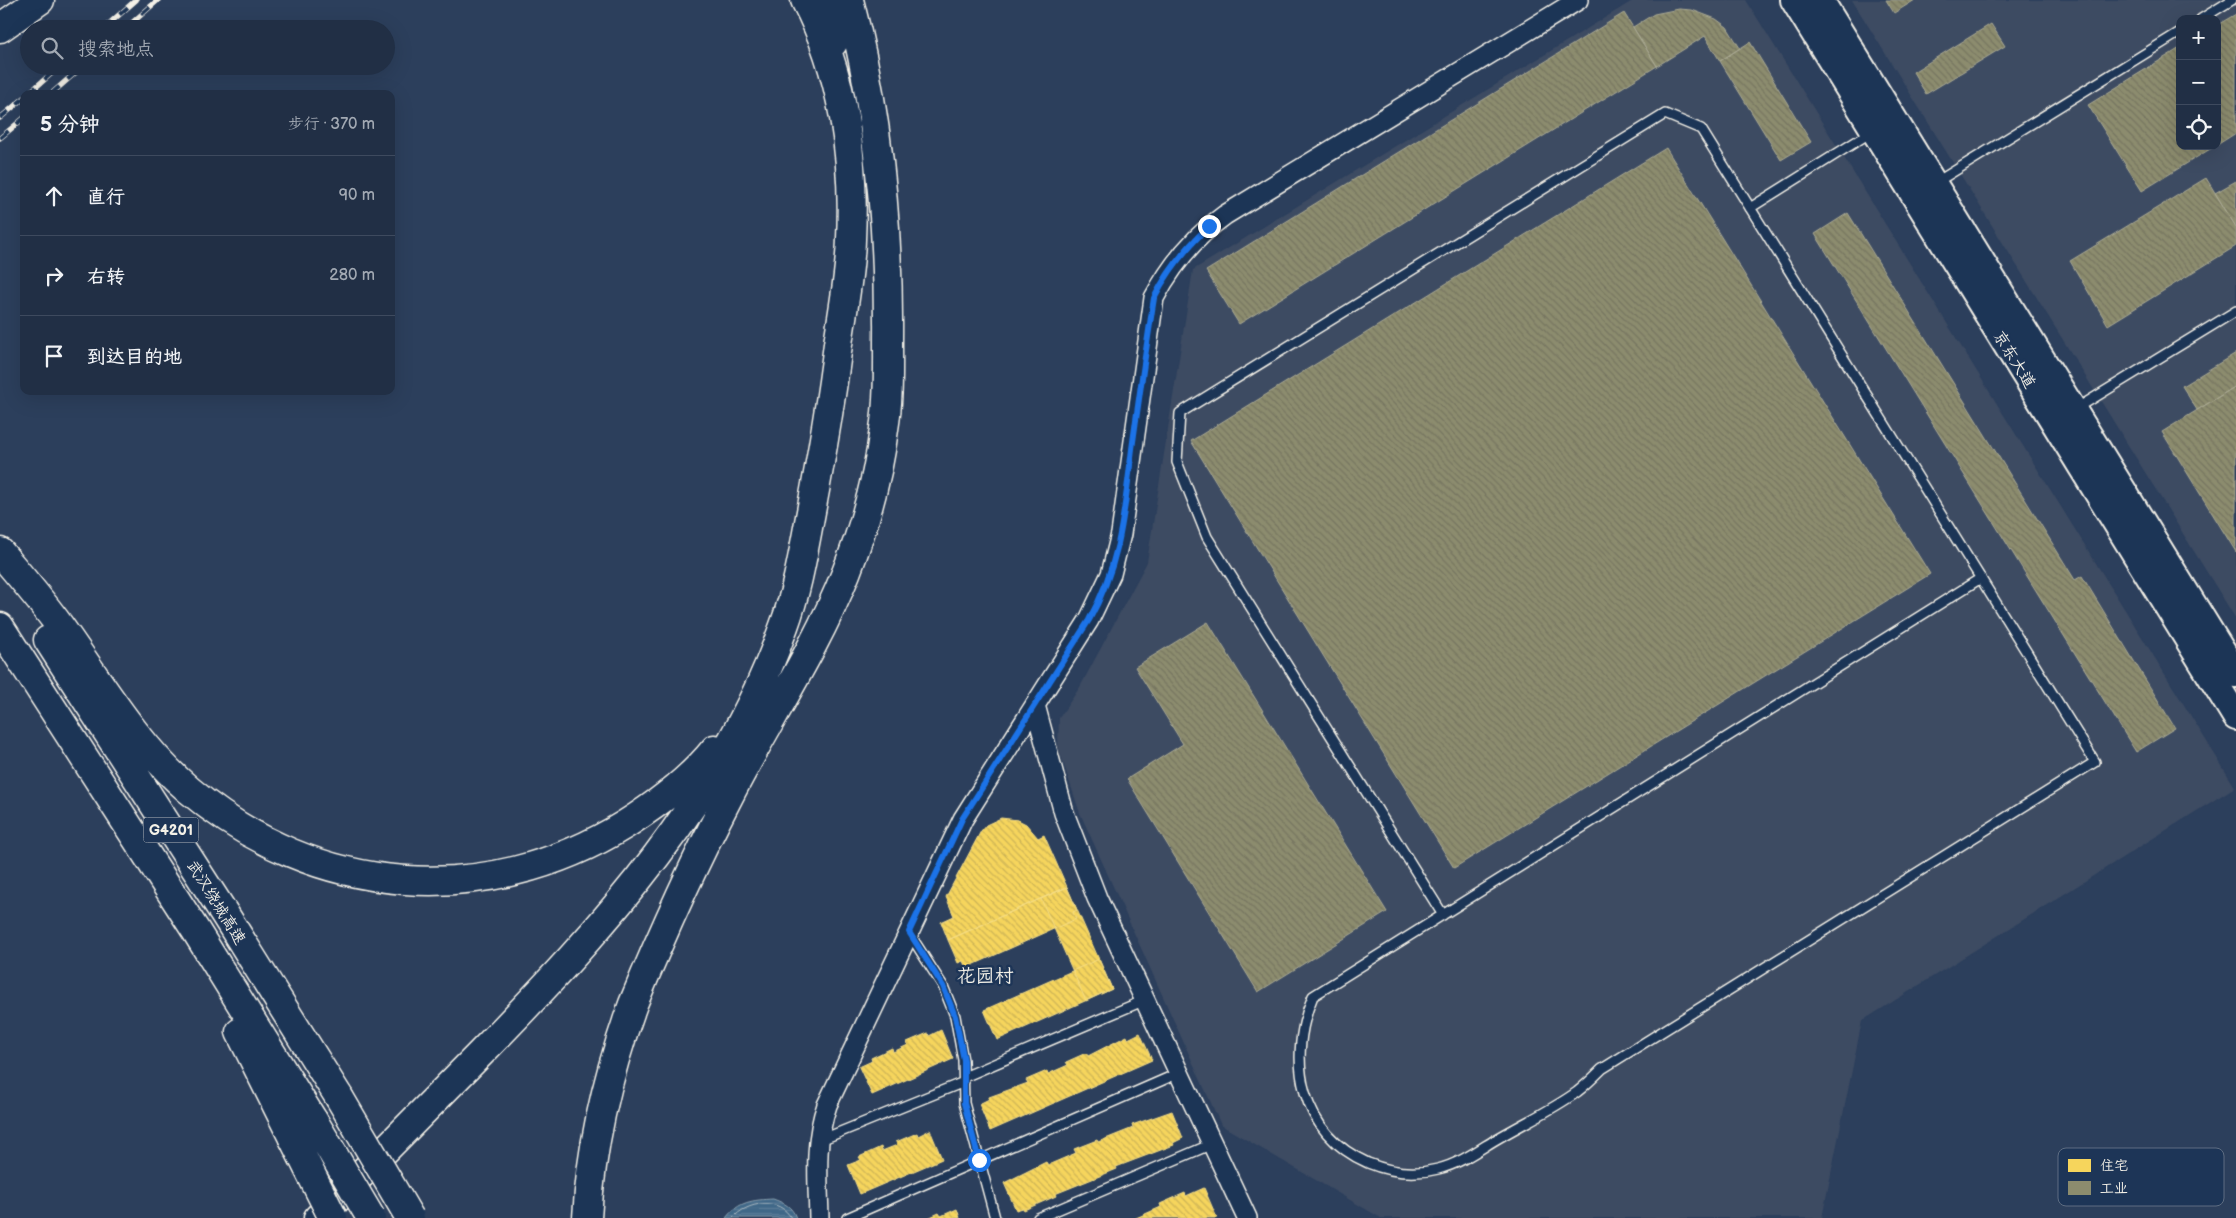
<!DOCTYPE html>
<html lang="zh">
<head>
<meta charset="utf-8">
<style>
  :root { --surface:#212f45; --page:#29374c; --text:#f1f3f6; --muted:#a2a9b3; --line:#3e4a5e }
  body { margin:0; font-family:"Balsamiq Sans","LXGW WenKai TC",sans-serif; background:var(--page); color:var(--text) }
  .controls { position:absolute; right:15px; top:15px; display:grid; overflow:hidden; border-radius:10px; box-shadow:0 5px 20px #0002 }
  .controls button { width:45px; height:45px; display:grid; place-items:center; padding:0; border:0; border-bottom:1px solid var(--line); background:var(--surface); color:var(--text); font:25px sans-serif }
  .stop { position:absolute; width:15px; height:15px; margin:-11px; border:4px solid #1a73e8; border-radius:50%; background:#fff }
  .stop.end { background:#1a73e8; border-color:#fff; box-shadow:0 1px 5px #0008 }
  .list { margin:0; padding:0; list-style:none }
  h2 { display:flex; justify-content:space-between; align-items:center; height:65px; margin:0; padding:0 20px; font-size:21px }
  h2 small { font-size:16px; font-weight:400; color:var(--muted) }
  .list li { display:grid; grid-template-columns:32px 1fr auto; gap:15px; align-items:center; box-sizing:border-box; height:80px; padding:0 20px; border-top:1px solid var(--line) }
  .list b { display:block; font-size:19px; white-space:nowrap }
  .list em { font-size:16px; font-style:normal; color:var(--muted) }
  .icon { flex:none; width:28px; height:28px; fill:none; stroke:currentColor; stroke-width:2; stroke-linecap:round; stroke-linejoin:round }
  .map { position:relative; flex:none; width:2236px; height:1218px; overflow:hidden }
  .search { position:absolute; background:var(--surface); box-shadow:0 5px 20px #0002; left:20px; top:20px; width:375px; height:55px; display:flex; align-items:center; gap:12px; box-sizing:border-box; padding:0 18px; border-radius:28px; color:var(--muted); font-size:19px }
  .panel { position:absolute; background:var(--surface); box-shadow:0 5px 20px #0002; left:20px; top:90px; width:375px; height:305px; border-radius:10px }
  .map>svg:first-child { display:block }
  .built { fill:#3d4b62; fill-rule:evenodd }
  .water { fill:url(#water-rules); stroke:#899fae }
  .homes { fill:url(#homes-back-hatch); stroke:#f5dd86 }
  .industry { fill:url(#industry-back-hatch); stroke:#abaa93 }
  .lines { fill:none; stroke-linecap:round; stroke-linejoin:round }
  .shore { stroke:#acbac2; stroke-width:1 }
  .lane-casing { stroke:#f4f1e8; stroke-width:12 }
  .street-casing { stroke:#f4f1e8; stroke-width:22 }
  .secondary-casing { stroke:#f4f1e8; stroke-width:30 }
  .highway-casing { stroke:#f4f1e8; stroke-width:31 }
  .lane { stroke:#1d3557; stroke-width:9 }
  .street { stroke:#1d3557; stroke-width:19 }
  .secondary { stroke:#1d3557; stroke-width:26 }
  .highway { stroke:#1d3557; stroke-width:28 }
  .rail-casing { stroke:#f4f1e8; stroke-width:5.5 }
  .rail { stroke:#1d3557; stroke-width:4; stroke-dasharray:11; stroke-linecap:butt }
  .highway-bridge-casing { stroke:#f4f1e8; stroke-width:31; stroke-linecap:butt }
  .highway-bridge { stroke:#1d3557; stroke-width:28 }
  .route { stroke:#1a73e8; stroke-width:6 }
  .labels { text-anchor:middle; stroke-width:5; stroke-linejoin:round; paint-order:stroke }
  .shield { fill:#1d3557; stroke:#b4b9bc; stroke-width:1 }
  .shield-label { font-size:15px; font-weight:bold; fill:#f4f1e8 }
  .street-label { font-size:16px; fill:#f4f1e8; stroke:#1d3557 }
  .quarter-label { font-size:19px; fill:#f4f1e8; stroke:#1d3557 }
  .key { fill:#1d3557; stroke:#5e6d82; stroke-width:1 }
  .key-label { font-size:14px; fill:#f4f1e8 }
</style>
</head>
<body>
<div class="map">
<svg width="2236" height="1218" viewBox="0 0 2236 1218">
  <defs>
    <pattern id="water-rules" width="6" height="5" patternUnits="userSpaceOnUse" patternTransform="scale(1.25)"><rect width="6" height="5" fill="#416888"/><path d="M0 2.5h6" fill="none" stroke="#5d7e99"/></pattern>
    <pattern id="homes-back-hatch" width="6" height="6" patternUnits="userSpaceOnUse" patternTransform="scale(1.25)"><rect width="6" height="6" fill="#f6d55c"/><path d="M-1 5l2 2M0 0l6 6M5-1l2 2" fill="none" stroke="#cbb256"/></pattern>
    <pattern id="industry-back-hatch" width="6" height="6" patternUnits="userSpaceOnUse" patternTransform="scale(1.25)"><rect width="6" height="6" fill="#8c8c6e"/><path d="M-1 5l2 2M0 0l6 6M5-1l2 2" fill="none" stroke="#757460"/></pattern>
  </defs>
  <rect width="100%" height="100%" fill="#2c3f5c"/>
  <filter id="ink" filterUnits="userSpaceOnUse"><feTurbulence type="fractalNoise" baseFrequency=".02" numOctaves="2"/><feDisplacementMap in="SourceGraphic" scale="10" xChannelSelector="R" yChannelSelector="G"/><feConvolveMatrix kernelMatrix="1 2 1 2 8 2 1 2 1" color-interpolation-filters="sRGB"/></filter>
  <g filter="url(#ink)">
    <path class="built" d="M1634,0H1746L2235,787L1862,1021L1822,1218H1381L1221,1125L1080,813L1058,747L1059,718L1080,687L1147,562L1193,270Z
      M1852,0H2236V619L1895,69ZM2180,19H2217V146H2180Z"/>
    <path class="water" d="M773,1199C784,1203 792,1206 796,1218H726C739,1201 753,1200 773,1199Z"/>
    <path class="homes" d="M1001,818L1018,820L1026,824L1038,838L1044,835L1067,887L948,940L941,922L954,916L946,897L981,831L986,825Z
      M1067,887L1112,989L1086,1001L1041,899Z
      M1067,887L1077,910L1073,912L1076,919L966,968L963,961L958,963L948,940Z
      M1099,959L1112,989L997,1040L984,1010Z
      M941,1030L953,1059L872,1095L859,1067L872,1061L871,1058L892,1048L893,1052L908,1045L907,1042L928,1033L929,1036Z
      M1140,1033L1152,1060L990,1131L979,1104L989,1099V1097L1028,1083L1026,1080L1047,1071L1048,1074L1068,1065L1066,1062L1086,1053L1088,1056L1127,1036L1128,1039Z
      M1172,1111L1183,1138L1173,1143L1174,1145L1116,1167L1117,1169L1055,1194L1056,1196L1024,1210L1023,1208L1016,1210L1004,1183L1046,1162L1048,1165L1076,1153L1074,1149L1097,1140L1098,1142L1133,1128L1132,1125Z
      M930,1130L942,1159L860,1194L848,1165L861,1160L859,1157L881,1147L882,1151L897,1145L896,1142L917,1133L918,1136Z
      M1204,1188L1217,1218H1136L1161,1207L1160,1204L1185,1193L1186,1196Z
      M957,1209L960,1218H928L939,1213L941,1216Z"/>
    <path class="industry" d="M1886,0H1915L1894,13Z
      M1679,9L1692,10L1716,19L1727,27L1740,48L1720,61L1705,36L1657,66L1633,27L1654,14Z
      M1624,13L1657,66L1239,324L1206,271Z
      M2236,14V133L2217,145V25Z
      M1991,24L2005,46L1926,94L1913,72Z
      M1750,42L1811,142L1781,160L1720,61Z
      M2180,48V146H2215L2142,191L2088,105Z
      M1666,148L1930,574L1454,868L1191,441Z
      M2206,178L2236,227V246L2108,325L2070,261Z
      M2236,181V227L2215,193Z
      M1848,213L2075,580L2082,576L2175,728L2136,752L1815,234Z
      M2236,353V386L2197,410L2182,386Z
      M2236,386V552L2162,432Z
      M1208,622L1387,912L1258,992L1127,779L1183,744L1135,667Z"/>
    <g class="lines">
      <path class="shore" d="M733,1218C746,1202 780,1196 791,1218"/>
      <g class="lane-casing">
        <path id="lane" d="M2201,19L2232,0
          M1935,183L2180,32
          M1750,208L1873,131
          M2074,410L2236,311
          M1443,915L1207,537L1177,462L1180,413L1665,114L1701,129L2095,762L1602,1069C1594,1077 1586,1085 1577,1092C1552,1110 1522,1124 1495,1140C1477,1151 1459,1164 1438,1169C1415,1175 1390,1172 1368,1163C1300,1133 1286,1060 1313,996L1981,578
          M909,933L943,986L955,1016L963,1060L964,1103L995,1218
          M964,1077L1145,1000
          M818,1141L964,1082
          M847,1218L1179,1073
          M1038,1218L1212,1144"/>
      </g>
      <g class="street-casing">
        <path id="street" d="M1035,705L1064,813L1097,898L1247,1218
          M819,1218C818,1179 814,1142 827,1105L963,819L1089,620L1111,574L1121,534L1154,298C1172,264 1194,237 1225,215L1578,0"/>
      </g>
      <g class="secondary-casing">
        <path id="secondary" d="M1794,0L2236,717
          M1820,0L2236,674"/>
      </g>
      <g class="highway-casing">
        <path id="highway" d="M827,0L833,43
          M0,28L40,0
          M0,552C20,576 41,600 59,625C100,682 136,745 189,790C315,897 486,911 626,824C659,803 691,779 715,749
          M0,627L196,931L313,1120
          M48,640L224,913L339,1097
          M240,1032L293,1138
          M318,1218C372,1163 427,1108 481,1053C605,926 724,796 784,626C797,591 803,554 810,517C821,459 831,402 838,344C843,309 850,274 851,239C855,158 843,72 805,0
          M587,1218C591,1144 608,1073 633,1004C662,934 694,863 729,796C767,722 815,651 846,573C864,527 878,478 884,429C889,400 888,368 888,339C889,224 878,111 849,0"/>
      </g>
      <use href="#lane" class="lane"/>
      <use href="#street" class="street"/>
      <use href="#secondary" class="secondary"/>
      <use href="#highway" class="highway"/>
      <g class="rail-casing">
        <path id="rail" d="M103,29L136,0
          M125,29L158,0
          M28,94L60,66
          M51,94L83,66
          M0,118L24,98
          M0,138L24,118"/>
      </g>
      <use href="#rail" class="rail"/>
      <g class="highway-bridge-casing">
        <path id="highway-bridge" d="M339,1097L410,1218
          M313,1120L371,1218
          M293,1138L333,1218"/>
      </g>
      <use href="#highway-bridge" class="highway-bridge"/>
    </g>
  </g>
  <g class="lines" filter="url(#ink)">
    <path class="route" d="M979,1160L964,1103V1060L955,1016L943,986L909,932L962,819L1089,620C1121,562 1124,513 1132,449C1139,398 1146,348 1154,298C1168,270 1186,248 1209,226"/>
  </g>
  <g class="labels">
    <rect class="shield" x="143.5" y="817.5" width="55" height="25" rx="4"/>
    <g class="shield-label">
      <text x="171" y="835">G4201</text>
    </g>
    <g class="street-label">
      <text transform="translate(2015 359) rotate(58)" y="6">京东大道</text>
      <text transform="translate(217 902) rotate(58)" y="6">武汉绕城高速</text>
    </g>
    <g class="quarter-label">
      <text x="985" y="982">花园村</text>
    </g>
  </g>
  <rect x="2058" y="1148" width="166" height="58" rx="8" class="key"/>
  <rect x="2068" y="1159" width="23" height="13" fill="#f6d55c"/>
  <rect x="2068" y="1181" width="23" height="14" fill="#8c8c6e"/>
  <g class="key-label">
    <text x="2100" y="1170">住宅</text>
    <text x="2100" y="1193">工业</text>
  </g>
</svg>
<div class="controls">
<button>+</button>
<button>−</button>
<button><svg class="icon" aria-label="locate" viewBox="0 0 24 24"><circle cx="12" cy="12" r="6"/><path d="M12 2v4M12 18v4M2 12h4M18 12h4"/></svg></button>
</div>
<div class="stop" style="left:979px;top:1160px"></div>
<div class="stop end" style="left:1209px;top:226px"></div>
<div class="search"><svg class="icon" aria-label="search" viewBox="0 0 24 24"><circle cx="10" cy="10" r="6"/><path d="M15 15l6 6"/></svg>搜索地点</div>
<section class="panel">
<h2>5 分钟<small>步行 · 370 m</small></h2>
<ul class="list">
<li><svg class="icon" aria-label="ahead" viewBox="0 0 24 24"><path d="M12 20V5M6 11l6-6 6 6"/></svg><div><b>直行</b></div><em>90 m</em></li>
<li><svg class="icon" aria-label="right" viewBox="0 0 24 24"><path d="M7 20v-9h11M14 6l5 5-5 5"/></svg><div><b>右转</b></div><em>280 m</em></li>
<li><svg class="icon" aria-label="arrive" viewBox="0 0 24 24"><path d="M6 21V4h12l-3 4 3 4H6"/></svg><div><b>到达目的地</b></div></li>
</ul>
</section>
</div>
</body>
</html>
